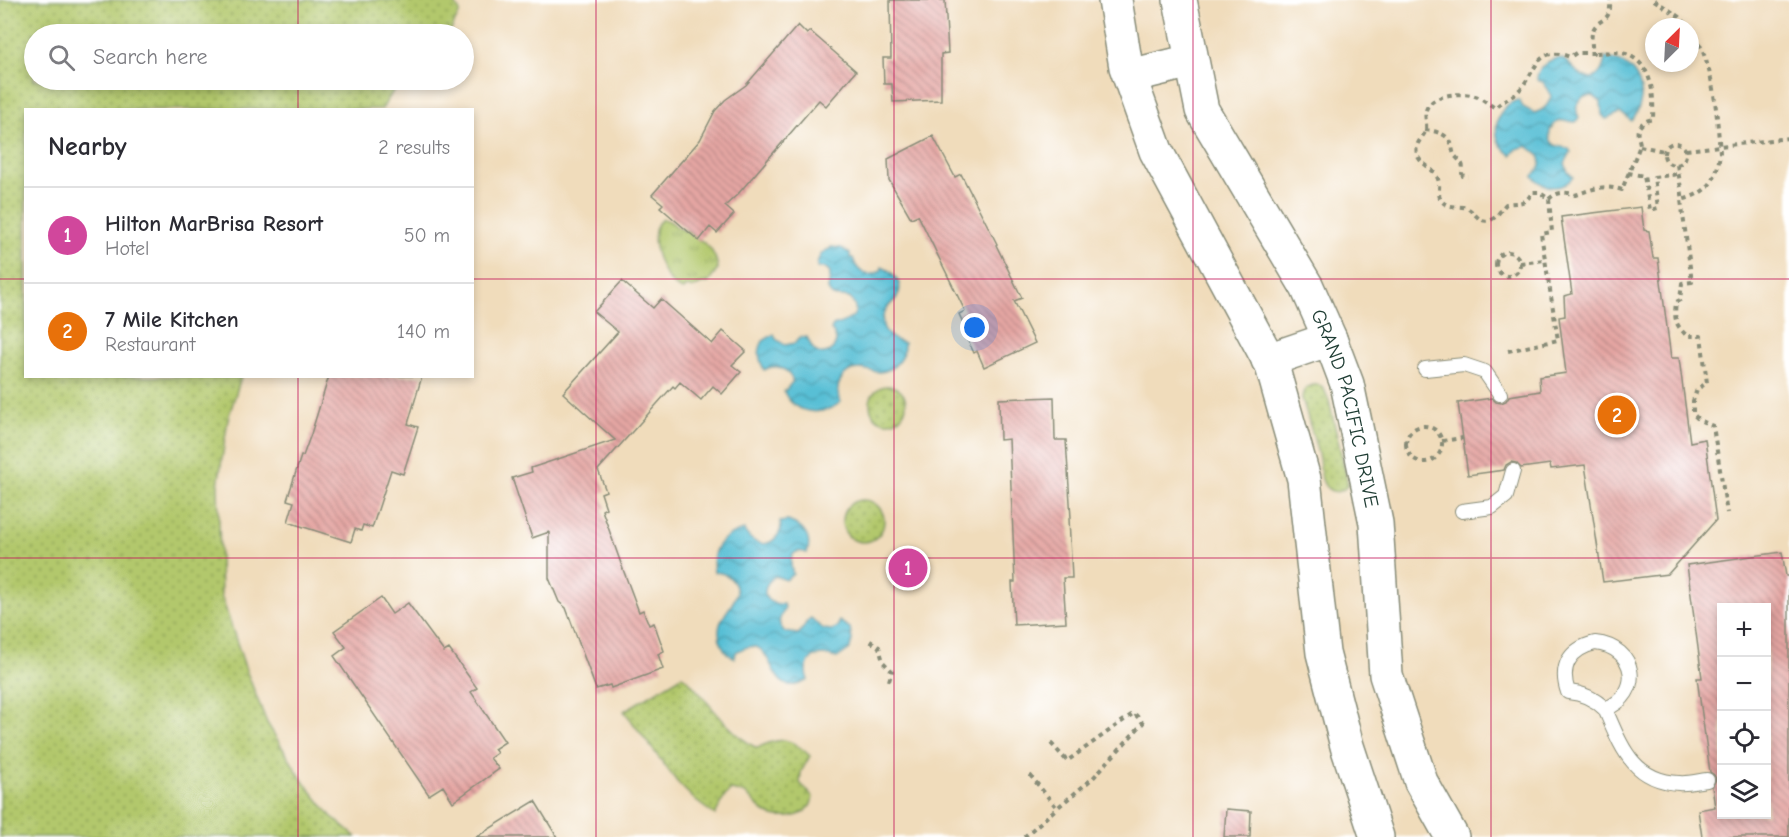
<!DOCTYPE html>
<html lang="en">
<head>
<meta charset="utf-8">
<style>
  :root { --surface:#fff; --page:#f7f7f7; --text:#2b2b33; --muted:#7c7c81; --line:#e1e1e2; --accent:#1a73e8 }
  body { margin:0; font-family:"Comic Neue",sans-serif; background:var(--page); color:var(--text) }
  .controls { position:absolute; right:18px; bottom:18px; display:grid; overflow:hidden; border-radius:0px; box-shadow:0 3px 9px #0003 }
  .controls button { width:54px; height:54px; display:grid; place-items:center; padding:0; border:0; border-bottom:2px solid var(--line); background:var(--surface); color:var(--text); font:30px sans-serif }
  .compass { position:absolute; left:1645px; top:18px; width:54px; height:54px; border-radius:50%; background:var(--surface); box-shadow:0 3px 9px #0003; rotate:24deg }
  .you { position:absolute; left:975px; top:328px; width:21px; height:21px; margin:-15px; border:4px solid #fff; border-radius:50%; background:#1a73e8; box-shadow:0 0 0 9px #1a73e833 }
  .badge { display:grid; place-items:center; width:39px; height:39px; border-radius:50%; background:var(--accent); color:#fff; font-size:20px; font-weight:700 }
  .pin { position:absolute; translate:-50% -50%; border:3px solid #fff; box-shadow:0 2px 6px #0006 }
  .list { margin:0; padding:0; list-style:none }
  h2 { display:flex; justify-content:space-between; align-items:center; height:78px; margin:0; padding:0 24px; font-size:26px }
  h2 small { font-size:20px; font-weight:400; color:var(--muted) }
  .list li { display:grid; grid-template-columns:39px 1fr auto; gap:18px; align-items:center; box-sizing:border-box; height:96px; padding:0 24px; border-top:2px solid var(--line) }
  .list b { display:block; font-size:22px; white-space:nowrap }
  .list p { margin:0; font-size:20px; white-space:nowrap; color:var(--muted) }
  .list em { font-size:20px; font-style:normal; color:var(--muted) }
  .icon { flex:none; width:33px; height:33px; fill:none; stroke:currentColor; stroke-width:2; stroke-linecap:round; stroke-linejoin:round }
  .map { position:relative; flex:none; width:1789px; height:837px; overflow:hidden }
  .search { position:absolute; background:var(--surface); box-shadow:0 3px 9px #0003; left:24px; top:24px; width:450px; height:66px; display:flex; align-items:center; gap:15px; box-sizing:border-box; padding:0 21px; border-radius:33px; color:var(--muted); font-size:22px }
  .panel { position:absolute; background:var(--surface); box-shadow:0 3px 9px #0003; left:24px; top:108px; width:450px; height:270px; border-radius:0px }
  .map>svg:first-child { display:block }
  .grass { fill:url(#grass-dots); stroke:#688250; stroke-width:1.5 }
  .park { fill:url(#park-tufts); stroke:#688250; stroke-width:1.5 }
  .water { fill:url(#water-waves); stroke:#3c7e84; stroke-width:1.5 }
  .building { fill:url(#building-back-hatch); fill-rule:evenodd }
  .lines { fill:none; stroke-linecap:round; stroke-linejoin:round }
  .service-casing { stroke:#888c78; stroke-width:16 }
  .tertiary-casing { stroke:#888c78; stroke-width:36 }
  .path { stroke:#888c78; stroke-width:4; stroke-dasharray:4.5 4.5; stroke-linecap:butt }
  .service { stroke:#fff; stroke-width:14 }
  .tertiary { stroke:#fff; stroke-width:33 }
  .grid { fill:none; stroke:#c2185b; stroke-width:1.5; stroke-opacity:0.55 }
  .labels { text-anchor:middle; stroke-width:4.5; stroke-linejoin:round; paint-order:stroke }
  .street-label { font-size:20px; fill:#1f3d34; stroke:#fff }
</style>
</head>
<body>
<div class="map">
<svg width="1789" height="837" viewBox="0 0 1789 837">
  <defs>
    <pattern id="grass-dots" width="8" height="8" patternUnits="userSpaceOnUse" patternTransform="scale(1.5)"><rect width="8" height="8" fill="#b2c86c"/><path d="M2 2h.1M6 6h.1" fill="none" stroke="#90a45a" stroke-width="1.8" stroke-linecap="round"/></pattern>
    <pattern id="park-tufts" width="24" height="20" patternUnits="userSpaceOnUse" patternTransform="scale(1.5)"><rect width="24" height="20" fill="#b2c86c"/><path d="M3 7l-1-3M5 7V3M7 7l1-3M15 17l-1-3M17 17v-4M19 17l1-3" fill="none" stroke="#90a45a"/></pattern>
    <pattern id="water-waves" width="16" height="10" patternUnits="userSpaceOnUse" patternTransform="scale(1.5)"><rect width="16" height="10" fill="#58bfd5"/><path d="M0 5q4-4 8 0t8 0" fill="none" stroke="#489cae"/></pattern>
    <pattern id="building-back-hatch" width="6" height="6" patternUnits="userSpaceOnUse" patternTransform="scale(1.5)"><rect width="6" height="6" fill="#e5a6a3"/><path d="M-1 5l2 2M0 0l6 6M5-1l2 2" fill="none" stroke="#b98886"/></pattern>
  </defs>
  <rect width="100%" height="100%" fill="#fff"/>
  <filter id="ink" filterUnits="userSpaceOnUse"><feTurbulence type="fractalNoise" baseFrequency=".0167" numOctaves="2"/><feDisplacementMap in="SourceGraphic" scale="12" xChannelSelector="R" yChannelSelector="G"/><feConvolveMatrix kernelMatrix="1 2 1 2 8 2 1 2 1" color-interpolation-filters="sRGB"/></filter>
  <filter id="wash" filterUnits="userSpaceOnUse"><feTurbulence type="fractalNoise" baseFrequency=".008" numOctaves="4" result="noise"/><feDisplacementMap in="SourceGraphic" scale="24" xChannelSelector="R" yChannelSelector="G"/><feGaussianBlur stdDeviation="1.35" result="paint"/><feColorMatrix in="noise" values="0 0 0 0 0 0 0 0 0 0 0 0 0 0 0 0 0 1.4 0 .05"/><feComposite in="paint" operator="in"/></filter>
  <g filter="url(#wash)">
    <rect width="100%" height="100%" fill="#f0dcbb"/>
    <path class="grass" d="M0,0H453L460,12L449,34H34V80H400L382,109L26,110V376L241,377L228,419L218,486L221,595L246,670L267,723L303,781L331,816L356,837H0Z
      M1313,385H1319L1324,389L1329,401L1348,484C1342,495 1328,494 1323,482C1320,475 1320,466 1319,458C1314,438 1308,418 1302,398C1303,390 1305,388 1313,385Z
      M870 404a18 18 0 1 1 36 0a18 18 0 1 1-36 0Z
      M842 521a21 21 0 1 1 42 0a21 21 0 1 1-42 0Z
      M682,676L688,680C707,701 733,737 757,748C781,736 791,737 810,756L801,772L800,783L813,797C812,800 812,803 810,806C802,819 778,820 766,813C749,803 756,794 731,790L725,796L715,815L696,801L678,783L624,711Z"/>
    <path class="park" d="M663,219C670,220 671,222 676,226C679,229 685,230 689,233C705,242 716,250 718,269L708,283L706,282L693,288L686,286L683,290C663,286 642,230 663,219Z"/>
    <path class="water" d="M1605,58C1639,61 1652,96 1631,121L1626,116L1620,113L1606,119L1602,115L1601,102L1593,96L1583,97C1577,104 1574,108 1579,117L1576,122C1571,122 1565,120 1561,121C1550,123 1545,138 1555,145C1559,147 1564,147 1569,149L1571,152L1565,163L1568,172L1573,177C1561,192 1544,189 1533,176C1545,163 1543,154 1526,146L1517,149L1511,155C1506,151 1500,146 1498,140C1493,123 1501,103 1519,100L1523,107L1534,113C1544,110 1548,106 1551,96L1543,82L1537,80C1537,73 1539,69 1545,64C1567,47 1570,72 1585,77C1598,82 1604,68 1605,58Z
      M831,247L841,248L850,254V258H853C857,272 867,279 881,271L882,267C894,272 905,285 897,297C894,302 890,304 887,308C876,325 887,339 904,343C904,358 895,371 879,372C873,372 867,369 860,369C842,368 833,388 841,402C822,417 795,415 784,392L793,381C787,368 777,363 764,370C759,359 757,352 763,341L774,334L776,339L785,345L795,343L800,337H807C809,341 811,347 814,350C822,358 837,350 836,339C835,336 833,332 831,330L833,326C845,321 865,318 850,298C840,295 832,301 828,289C829,278 836,266 817,268C817,259 821,251 830,249Z
      M788,521C802,526 813,537 807,553C790,547 789,561 793,574L786,580L775,576C765,582 759,599 774,603C777,604 780,604 783,604L785,607C782,618 774,620 785,632L798,634C804,630 804,622 811,618L823,629L832,630L838,627L839,621L850,628L852,640L850,649L837,658L824,655L814,656C806,663 804,670 808,680C761,706 781,625 736,652L735,658C728,655 725,652 722,645C707,613 752,602 731,579C726,574 721,572 714,572C710,548 721,536 744,530C747,536 751,541 759,543C771,547 784,533 780,522Z"/>
    <g id="blocks">
      <path class="building" d="M890,0H945L948,53L941,54V100L893,102L892,84H884L883,58H891Z
        M798,25L807,34L810,31L856,71L826,106L819,100L738,194L725,206L734,214L717,233L710,227L699,241L660,207L663,204L652,195L700,140L715,111L725,100L746,85Z
        M933,136L955,177L961,174L997,244L996,245L1022,298L1014,301L1035,343L984,367L977,351L974,353L962,328L965,327L959,314L965,311L918,215L911,218L889,180L888,159Z
        M1641,207L1644,230L1649,231L1653,258H1658L1671,358H1679L1690,442L1705,439L1716,520L1668,574L1603,582L1585,465L1551,469L1550,464L1521,468L1516,463L1511,462L1506,465L1504,470L1468,475L1458,403L1492,398L1496,402L1501,403L1506,401L1509,396L1540,391L1539,377L1566,373L1559,317L1565,316L1564,296L1572,294L1561,217Z
        M622,281L653,308L661,299L712,344L723,331L746,351L732,365L741,372L722,394L713,386L701,400L680,382L675,388L673,386L598,470L606,491L601,493L606,508L602,510L624,572L639,612L643,610L649,625L654,623L664,651L658,654L663,669L611,688L610,685L596,689L566,608L559,602L549,578V532L532,538L512,478L532,472L531,468L615,440L563,393L618,332L594,312Z
        M329,376H422L408,424L418,427L403,474L391,470L372,528L363,525L361,531L355,529L351,542L288,522L294,502L287,500L301,456H303L311,434Z
        M1054,397L1055,440H1066L1071,518H1069L1072,578H1063L1066,622L1014,625L1012,582H1015L1009,439L1000,440L999,399Z
        M1782,552L1786,576H1789V837H1702L1698,810L1715,807L1712,787L1716,779L1714,775L1710,772L1697,678H1702L1687,565ZM1722,608H1767V814H1722Z
        M381,598L392,614L408,603L444,652L449,649L477,688L471,692L505,742L494,749L497,753L490,758L499,769L453,802L443,786L429,795L334,656L346,647L334,631Z
        M535,801L557,837H476Z
        M1226,809L1251,811L1250,837H1224Z"/>
    </g>
  </g>
  <g filter="url(#ink)">
    <use href="#blocks" fill-opacity="0" stroke="#888c78" stroke-width="1.5"/>
    <g class="lines">
      <g class="service-casing">
        <path id="service" d="M1425,369L1464,365L1485,372L1500,394
          M1462,511L1492,507L1506,496L1513,471
          M1595,643C1637,647 1644,694 1605,709C1595,699 1582,693 1568,692C1559,666 1570,649 1595,643Z
          M1605,709C1621,745 1632,781 1679,783C1688,784 1698,781 1707,780"/>
      </g>
      <g class="tertiary-casing">
        <g id="tertiary">
          <path d="M1115,0L1126,67L1156,151L1272,366L1304,479L1323,653L1347,746L1377,837"/>
          <path id="s1" d="M1180,0L1202,110L1307,287L1330,339L1347,384L1376,523L1386,675L1421,782L1452,837"/>
          <path d="M1130,76L1191,61"/>
          <path d="M1268,360L1330,339"/>
        </g>
      </g>
      <path class="path" d="M1654,0L1680,17L1689,27
        M1690,28C1714,60 1717,115 1720,153C1717,181 1708,193 1681,200L1692,282L1682,283L1680,300L1676,302C1674,320 1675,324 1687,336H1701L1707,383L1697,389L1693,401V414L1699,420L1713,426L1727,513
        M1425,130C1435,131 1446,133 1451,143C1453,148 1452,153 1456,157C1462,164 1464,163 1462,173L1463,176L1468,177
        M1664 154a11 11 0 1 1 22 0a11 11 0 1 1-22 0Z
        M1640,146L1664,151
        M1686,150L1789,138
        M1677,165L1683,200
        M1628,173L1644,176L1650,210L1658,208L1654,177L1679,174
        M1549,199C1556,192 1566,191 1575,195C1593,189 1603,184 1622,190C1624,183 1640,148 1640,144C1639,137 1635,132 1640,126C1644,121 1648,120 1653,119C1654,95 1653,64 1626,54C1617,51 1603,53 1593,53
        M1496 264a12 12 0 1 1 24 0a12 12 0 1 1-24 0Z
        M1520,263L1545,260
        M1508,351L1558,340L1541,234L1552,232L1549,199L1539,192H1532C1526,205 1519,202 1506,204C1501,209 1497,218 1490,220C1479,224 1475,212 1467,208C1458,205 1447,209 1441,200C1436,191 1443,184 1435,174C1430,166 1419,163 1417,154C1414,142 1424,138 1426,129C1427,121 1423,113 1428,106C1437,94 1462,92 1475,96C1482,98 1489,104 1495,108C1501,102 1508,99 1515,94C1536,77 1534,43 1570,57L1576,53H1593C1592,46 1591,39 1592,33C1597,16 1612,25 1610,0
        M1406 444a18 18 0 1 1 36 0a18 18 0 1 1-36 0Z
        M1442,441L1463,438
        M870,641L879,647L883,662L892,671L889,681
        M1030,775L1057,808L1093,778L1143,723L1134,713L1067,761L1048,740
        M1024,837L1057,808"/>
      <use href="#service" class="service"/>
      <use href="#tertiary" class="tertiary"/>
    </g>
  </g>
  <path class="grid" d="M298,0V34M596,0V837M894,0V837M1193,0V837M1491,0V837M298,80V110M0,279H26M472,279H1789M298,376V837M0,558H1789"/>
  <g class="labels">
    <g class="street-label">
      <text dy="7" stroke="none"><textPath href="#s1" startOffset="446">GRAND PACIFIC DRIVE</textPath></text>
    </g>
  </g>
</svg>
<div class="controls">
<button>+</button>
<button>−</button>
<button><svg class="icon" aria-label="locate" viewBox="0 0 24 24"><circle cx="12" cy="12" r="6"/><path d="M12 2v4M12 18v4M2 12h4M18 12h4"/></svg></button>
<button><svg class="icon" aria-label="layers" viewBox="0 0 24 24"><path d="M12 4l9 5-9 5-9-5zM3 14l9 5 9-5"/></svg></button>
</div>
<svg class="compass" viewBox="-18 -18 36 36"><path d="M0-13l5 13h-10z" fill="#e53935"/><path d="M0 13l5-13h-10z" fill="#7c7c81"/></svg>
<div class="you"></div>
<div class="pin badge" style="left:908px;top:568px;background:#d1479c">1</div>
<div class="pin badge" style="left:1617px;top:415px;background:#e8710a">2</div>
<div class="search"><svg class="icon" aria-label="search" viewBox="0 0 24 24"><circle cx="10" cy="10" r="6"/><path d="M15 15l6 6"/></svg>Search here</div>
<section class="panel">
<h2>Nearby<small>2 results</small></h2>
<ul class="list">
<li><span class="badge" style="background:#d1479c">1</span><div><b>Hilton MarBrisa Resort</b><p>Hotel</p></div><em>50 m</em></li>
<li><span class="badge" style="background:#e8710a">2</span><div><b>7 Mile Kitchen</b><p>Restaurant</p></div><em>140 m</em></li>
</ul>
</section>
</div>
</body>
</html>
